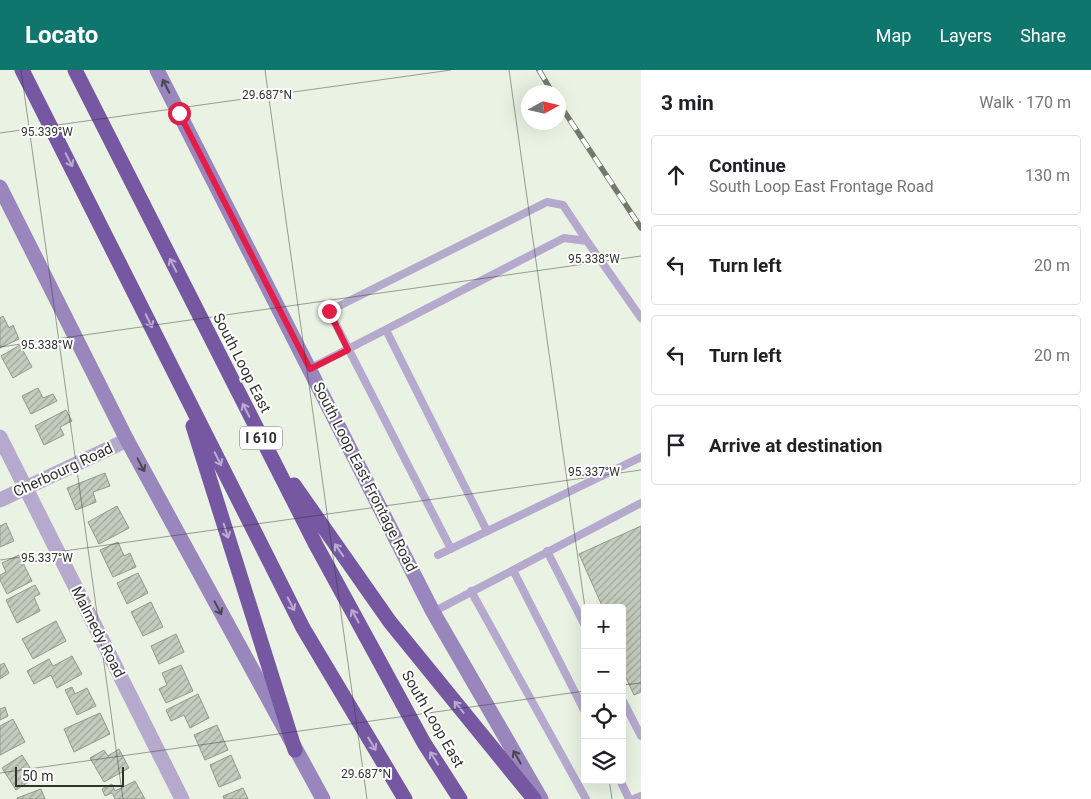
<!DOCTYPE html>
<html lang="en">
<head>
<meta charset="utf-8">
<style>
  :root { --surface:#fff; --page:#f2f2f2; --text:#202124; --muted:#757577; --line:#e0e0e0; --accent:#0f766e }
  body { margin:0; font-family:Roboto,sans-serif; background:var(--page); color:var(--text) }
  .controls { position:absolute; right:15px; bottom:15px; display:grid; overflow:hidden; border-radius:5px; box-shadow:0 5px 20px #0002 }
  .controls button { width:45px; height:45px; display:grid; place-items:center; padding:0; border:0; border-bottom:1px solid var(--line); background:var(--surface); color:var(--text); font:25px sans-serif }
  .compass { position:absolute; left:521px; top:15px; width:45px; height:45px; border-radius:50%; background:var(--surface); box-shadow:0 5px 20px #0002; rotate:82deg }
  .scale { position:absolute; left:15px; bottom:12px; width:109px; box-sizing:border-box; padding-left:5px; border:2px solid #30332e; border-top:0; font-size:14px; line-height:18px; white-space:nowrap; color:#30332e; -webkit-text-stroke:4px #fff; paint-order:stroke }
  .stop { position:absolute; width:15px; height:15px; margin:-11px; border:4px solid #e11d48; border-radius:50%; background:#fff }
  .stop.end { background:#e11d48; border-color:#fff; box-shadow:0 1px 5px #0008 }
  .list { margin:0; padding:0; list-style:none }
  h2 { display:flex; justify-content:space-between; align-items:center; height:65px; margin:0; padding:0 20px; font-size:21px }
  h2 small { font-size:16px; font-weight:400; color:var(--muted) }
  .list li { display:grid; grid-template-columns:32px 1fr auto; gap:15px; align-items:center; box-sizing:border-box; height:80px; margin:0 10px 10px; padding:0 10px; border:1px solid var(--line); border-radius:5px }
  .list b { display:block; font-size:19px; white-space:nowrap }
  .list p { margin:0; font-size:16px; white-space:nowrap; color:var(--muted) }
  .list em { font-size:16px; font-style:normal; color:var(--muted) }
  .icon { flex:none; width:28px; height:28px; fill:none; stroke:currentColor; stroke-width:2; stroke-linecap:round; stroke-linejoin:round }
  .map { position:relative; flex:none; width:641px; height:729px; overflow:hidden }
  header { display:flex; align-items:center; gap:30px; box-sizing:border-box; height:70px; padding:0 25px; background:var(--accent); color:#fff }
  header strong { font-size:24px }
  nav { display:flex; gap:28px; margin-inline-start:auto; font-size:18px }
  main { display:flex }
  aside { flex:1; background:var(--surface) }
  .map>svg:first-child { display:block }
  .building { fill:url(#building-hatch); stroke:#939a8d }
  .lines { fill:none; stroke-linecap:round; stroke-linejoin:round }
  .lane { stroke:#b5a9cd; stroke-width:8 }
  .street { stroke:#b5a9cd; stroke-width:15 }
  .secondary { stroke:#9986bc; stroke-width:15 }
  .highway { stroke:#7557a2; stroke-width:15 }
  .rail-casing { stroke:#747970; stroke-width:5.5 }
  .rail { stroke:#fff; stroke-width:4; stroke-dasharray:11; stroke-linecap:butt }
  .oneway { stroke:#4a4852 }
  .oneway2 { stroke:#baabd0 }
  .route { stroke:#e11d48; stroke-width:6 }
  .ticks { fill:none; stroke:#30332e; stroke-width:1; stroke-opacity:0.45 }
  .labels { text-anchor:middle; stroke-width:4; stroke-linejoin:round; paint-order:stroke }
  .shield { fill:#fff; stroke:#6e706d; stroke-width:1 }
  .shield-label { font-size:14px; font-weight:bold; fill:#30332e }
  .street-label { font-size:15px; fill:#30332e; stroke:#fff }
  .ticks-label { font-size:12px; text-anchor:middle; fill:#30332e; stroke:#fff; stroke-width:4; stroke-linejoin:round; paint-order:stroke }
</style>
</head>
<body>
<header>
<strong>Locato</strong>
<nav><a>Map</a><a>Layers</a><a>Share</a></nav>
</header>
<main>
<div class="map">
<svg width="641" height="729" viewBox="0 0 641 729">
  <defs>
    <pattern id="building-hatch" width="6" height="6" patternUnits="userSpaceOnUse" patternTransform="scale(1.25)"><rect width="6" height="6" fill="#c4ccbe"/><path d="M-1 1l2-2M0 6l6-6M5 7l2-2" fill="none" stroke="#a0a69b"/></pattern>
  </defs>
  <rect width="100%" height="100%" fill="#e9f2e3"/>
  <path class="building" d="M3,246L9,258L13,255L19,269L0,278V248Z
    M20,275L32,297L13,308L1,286Z
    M38,318L43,328L53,324L57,331L31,344L22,326Z
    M66,340L72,351L60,357L64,365L44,375L35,356Z
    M105,403L110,416L93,422L96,432L76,440L67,418Z
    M117,436L129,458L99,474L88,452Z
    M6,453L14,471L0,477V456Z
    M641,456V622L634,625L622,599V538H603L579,484Z
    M118,472L124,486L130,483L136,497L113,507L100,480Z
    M19,485L32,511L7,524L0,510V505L6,502L2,493Z
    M138,503L148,523L127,534L117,513Z
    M35,515L40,524L34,527L40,541L17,553L6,530Z
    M151,532L163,557L143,566L131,542Z
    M56,551L66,571L33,589L22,569Z
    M176,564L184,582L159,594L151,576Z
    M72,586L82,604L57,618L51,605L34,614L27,601L49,589L53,596Z
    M4,593L9,603L0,609V595Z
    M181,595L193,621L166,633L159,619L167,615L162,603Z
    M72,617L75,624L87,618L96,636L77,645L65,620Z
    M198,624L209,648L190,658L184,645L171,651L166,640Z
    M5,637L8,646L0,650V639Z
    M100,643L110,664L74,682L64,659Z
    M13,649L25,672L0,685V656Z
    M217,655L228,680L205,690L194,665Z
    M119,679L129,698L104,712L90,688L104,680L108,686Z
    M22,685L36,707L16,720L2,698Z
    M231,685L241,708L219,717L210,695Z
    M135,711L145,729H115L112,723L105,726L102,719L112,714L115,721Z
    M243,718L248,729H224L223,726Z
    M41,719L45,729H17V728Z"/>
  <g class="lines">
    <path class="lane" d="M386,260L487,461
      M309,299L564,168L587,171L641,248
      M451,479L329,241L547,132L563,135L587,171
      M547,481L585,556
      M438,485L641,387
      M513,500L585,642
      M471,521L586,729
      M433,542L641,433
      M622,629L641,666
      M620,710L629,729
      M634,729L641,726"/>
    <path class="street" d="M0,367L182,729
      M0,430L127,370"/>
    <path class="secondary" d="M157,0L433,542L541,729
      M0,117L127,370L323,729"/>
    <path class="highway" d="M22,0L303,558L405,729
      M75,0L316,475L424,673L460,729
      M193,356L295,680
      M294,415L390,552L534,729"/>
    <g class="rail-casing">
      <path id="rail" d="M539,0L552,22
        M558,32L641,158"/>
    </g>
    <use href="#rail" class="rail"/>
  </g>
  <defs><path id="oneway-shaft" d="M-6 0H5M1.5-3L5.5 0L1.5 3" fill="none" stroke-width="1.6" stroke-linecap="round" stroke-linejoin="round" transform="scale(1.25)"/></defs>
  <g class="oneway">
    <use href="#oneway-shaft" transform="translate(166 16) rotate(-117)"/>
    <use href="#oneway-shaft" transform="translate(141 395) rotate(62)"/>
    <use href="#oneway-shaft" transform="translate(218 538) rotate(62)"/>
    <use href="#oneway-shaft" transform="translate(517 687) rotate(-120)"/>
  </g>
  <g class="oneway2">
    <use href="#oneway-shaft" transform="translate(69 90) rotate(63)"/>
    <use href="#oneway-shaft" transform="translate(173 195) rotate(-117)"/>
    <use href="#oneway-shaft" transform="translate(149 251) rotate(64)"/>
    <use href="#oneway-shaft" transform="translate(246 340) rotate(-117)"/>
    <use href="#oneway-shaft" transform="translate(218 389) rotate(63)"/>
    <use href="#oneway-shaft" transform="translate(226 461) rotate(73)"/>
    <use href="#oneway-shaft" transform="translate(339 480) rotate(-125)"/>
    <use href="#oneway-shaft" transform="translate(291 534) rotate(63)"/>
    <use href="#oneway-shaft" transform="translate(355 546) rotate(-119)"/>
    <use href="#oneway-shaft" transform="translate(459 637) rotate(-129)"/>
    <use href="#oneway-shaft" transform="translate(372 674) rotate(59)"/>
    <use href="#oneway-shaft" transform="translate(434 688) rotate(-122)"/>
  </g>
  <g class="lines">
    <path class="route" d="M179,43L310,299L348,280L329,241"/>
  </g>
  <path class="ticks" d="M21,0L123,729M265,0L367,729M509,0L585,538M0,63L451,0M0,277L641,186M0,490L641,400M622,615L641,613M0,703L585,621M609,710L612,729"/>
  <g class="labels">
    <rect class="shield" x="240" y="356.5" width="42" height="23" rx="4"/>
    <g class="shield-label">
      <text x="261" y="373">I 610</text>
    </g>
    <g class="street-label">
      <text transform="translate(242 293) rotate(63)" y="5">South Loop East</text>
      <text transform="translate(63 400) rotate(-25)" y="5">Cherbourg Road</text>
      <text transform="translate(365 407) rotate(63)" y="5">South Loop East Frontage Road</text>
      <text transform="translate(98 562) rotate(63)" y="5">Malmedy Road</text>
      <text transform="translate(433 649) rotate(60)" y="5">South Loop East</text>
    </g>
  </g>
  <g class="ticks-label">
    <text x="267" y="29">29.687°N</text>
    <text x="47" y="66">95.339°W</text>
    <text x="594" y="193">95.338°W</text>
    <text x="47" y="279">95.338°W</text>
    <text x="594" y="406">95.337°W</text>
    <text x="47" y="492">95.337°W</text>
    <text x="366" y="708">29.687°N</text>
  </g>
</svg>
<div class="controls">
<button>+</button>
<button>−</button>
<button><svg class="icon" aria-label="locate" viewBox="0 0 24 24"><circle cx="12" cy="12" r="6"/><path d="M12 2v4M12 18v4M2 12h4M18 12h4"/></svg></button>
<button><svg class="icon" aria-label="layers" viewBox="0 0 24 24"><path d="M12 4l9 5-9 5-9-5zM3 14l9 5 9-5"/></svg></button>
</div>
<svg class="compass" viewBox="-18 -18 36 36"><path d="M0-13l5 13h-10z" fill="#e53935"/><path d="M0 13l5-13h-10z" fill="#757577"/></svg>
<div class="scale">50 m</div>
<div class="stop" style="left:179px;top:43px"></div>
<div class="stop end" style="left:329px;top:241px"></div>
</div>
<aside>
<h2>3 min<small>Walk · 170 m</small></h2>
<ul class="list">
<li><svg class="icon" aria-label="ahead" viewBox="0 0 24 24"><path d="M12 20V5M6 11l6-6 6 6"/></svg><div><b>Continue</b><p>South Loop East Frontage Road</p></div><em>130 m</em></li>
<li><svg class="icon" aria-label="left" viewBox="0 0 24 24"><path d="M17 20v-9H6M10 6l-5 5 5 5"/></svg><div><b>Turn left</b></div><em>20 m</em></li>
<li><svg class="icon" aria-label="left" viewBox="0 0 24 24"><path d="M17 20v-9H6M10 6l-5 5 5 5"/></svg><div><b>Turn left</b></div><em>20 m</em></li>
<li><svg class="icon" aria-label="arrive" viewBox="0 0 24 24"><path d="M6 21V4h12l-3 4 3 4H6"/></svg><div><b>Arrive at destination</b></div></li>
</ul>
</aside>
</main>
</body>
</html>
